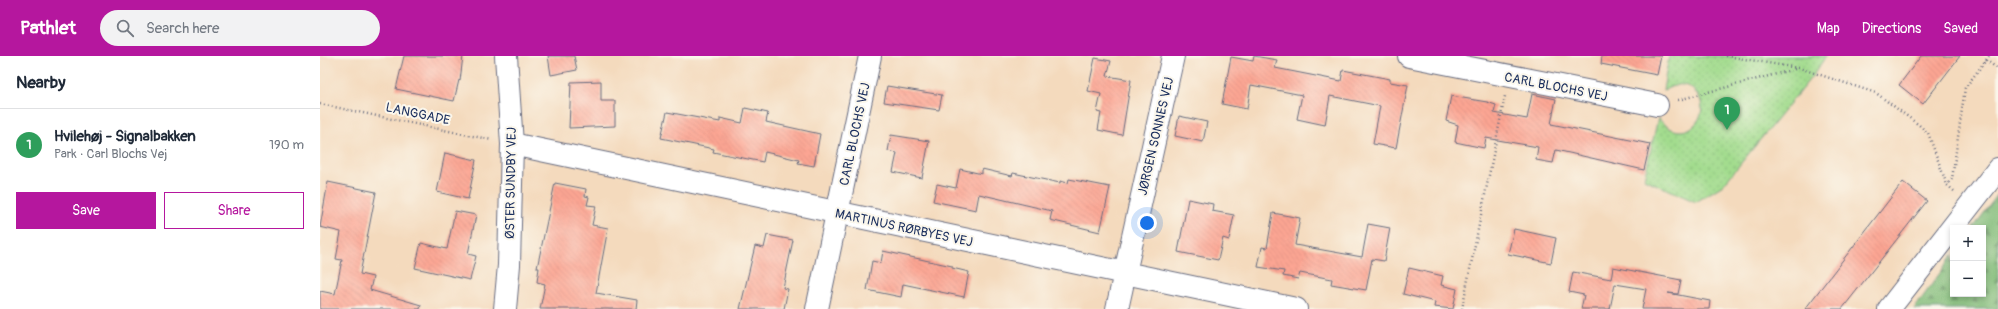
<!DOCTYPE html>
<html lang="en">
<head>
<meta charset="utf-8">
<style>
  :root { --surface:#fff; --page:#f2f2f3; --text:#1f2937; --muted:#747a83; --line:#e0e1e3; --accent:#b5179e }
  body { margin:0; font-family:Pangolin,sans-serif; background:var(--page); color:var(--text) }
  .controls { position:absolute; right:12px; bottom:12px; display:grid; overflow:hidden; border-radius:0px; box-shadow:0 2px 6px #0003 }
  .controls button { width:36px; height:36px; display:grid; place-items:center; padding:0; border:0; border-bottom:1px solid var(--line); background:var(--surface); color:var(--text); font:20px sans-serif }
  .you { position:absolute; left:827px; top:167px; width:14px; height:14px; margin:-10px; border:3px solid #fff; border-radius:50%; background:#1a73e8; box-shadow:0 0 0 6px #1a73e833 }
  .badge { display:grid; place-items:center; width:26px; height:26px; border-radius:50%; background:var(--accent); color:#fff; font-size:13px; font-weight:700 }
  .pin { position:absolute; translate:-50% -33px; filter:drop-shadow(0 1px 2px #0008) }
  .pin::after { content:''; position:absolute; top:21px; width:14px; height:12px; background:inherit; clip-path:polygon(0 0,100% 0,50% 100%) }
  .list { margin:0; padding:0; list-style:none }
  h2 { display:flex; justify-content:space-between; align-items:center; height:52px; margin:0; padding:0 16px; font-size:17px }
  h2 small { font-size:13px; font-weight:400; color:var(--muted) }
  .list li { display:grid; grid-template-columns:26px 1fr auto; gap:12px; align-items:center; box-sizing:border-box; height:72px; padding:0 16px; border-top:1px solid var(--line) }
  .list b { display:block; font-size:15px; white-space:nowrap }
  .list p { margin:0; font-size:13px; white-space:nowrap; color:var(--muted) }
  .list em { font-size:13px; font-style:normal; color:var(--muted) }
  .actions { display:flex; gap:8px; padding:12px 16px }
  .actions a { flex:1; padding:9px 0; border:1px solid var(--accent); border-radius:0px; text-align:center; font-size:14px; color:var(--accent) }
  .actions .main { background:var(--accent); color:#fff }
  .icon { flex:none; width:22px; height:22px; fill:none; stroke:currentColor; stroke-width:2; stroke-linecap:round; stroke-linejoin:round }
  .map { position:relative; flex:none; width:1678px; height:253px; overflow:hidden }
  header { display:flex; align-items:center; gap:24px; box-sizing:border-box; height:56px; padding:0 20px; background:var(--accent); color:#fff }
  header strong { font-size:19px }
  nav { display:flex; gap:22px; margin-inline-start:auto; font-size:14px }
  .search { width:280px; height:36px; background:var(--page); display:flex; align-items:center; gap:10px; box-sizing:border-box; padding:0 14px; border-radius:22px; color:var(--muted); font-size:15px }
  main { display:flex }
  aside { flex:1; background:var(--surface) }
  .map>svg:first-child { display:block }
  .forest { fill:url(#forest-firs); stroke:#4e766c }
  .park { fill:url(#park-dots); stroke:#5f8676 }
  .building { fill:url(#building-back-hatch) }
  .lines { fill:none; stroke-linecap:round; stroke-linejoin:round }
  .minor-casing { stroke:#676b7f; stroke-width:24 }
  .tertiary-casing { stroke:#676b7f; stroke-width:24 }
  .path { stroke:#676b7f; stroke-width:2.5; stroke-dasharray:1 3; stroke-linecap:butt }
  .minor { stroke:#fff; stroke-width:22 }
  .tertiary { stroke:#fff; stroke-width:22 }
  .labels { text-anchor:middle; stroke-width:4; stroke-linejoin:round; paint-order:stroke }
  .street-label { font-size:13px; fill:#1b2f5e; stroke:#fbf7ec }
</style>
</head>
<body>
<header>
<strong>Pathlet</strong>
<div class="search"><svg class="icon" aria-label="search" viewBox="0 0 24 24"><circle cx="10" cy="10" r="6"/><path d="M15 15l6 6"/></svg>Search here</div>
<nav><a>Map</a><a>Directions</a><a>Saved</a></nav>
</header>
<main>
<aside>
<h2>Nearby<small></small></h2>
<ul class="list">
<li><span class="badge" style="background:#2e9e5b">1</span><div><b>Hvilehøj - Signalbakken</b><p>Park · Carl Blochs Vej</p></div><em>190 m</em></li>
</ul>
<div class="actions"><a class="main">Save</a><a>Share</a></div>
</aside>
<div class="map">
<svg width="1678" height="253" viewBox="0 0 1678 253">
  <defs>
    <pattern id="forest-firs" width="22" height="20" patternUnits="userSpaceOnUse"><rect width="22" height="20" fill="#82bc79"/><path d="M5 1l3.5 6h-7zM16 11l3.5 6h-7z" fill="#6a9966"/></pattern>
    <pattern id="park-dots" width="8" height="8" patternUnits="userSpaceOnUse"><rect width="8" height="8" fill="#a3dc8e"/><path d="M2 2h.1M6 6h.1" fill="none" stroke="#8cbd7d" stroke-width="1.8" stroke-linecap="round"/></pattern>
    <pattern id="building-back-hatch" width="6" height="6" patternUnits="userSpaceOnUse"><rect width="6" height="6" fill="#fca593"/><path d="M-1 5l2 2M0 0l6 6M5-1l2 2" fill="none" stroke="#d78e81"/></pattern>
  </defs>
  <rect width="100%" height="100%" fill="#fbf7ec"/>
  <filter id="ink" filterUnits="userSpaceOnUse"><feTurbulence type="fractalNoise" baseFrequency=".025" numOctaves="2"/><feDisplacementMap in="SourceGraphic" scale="8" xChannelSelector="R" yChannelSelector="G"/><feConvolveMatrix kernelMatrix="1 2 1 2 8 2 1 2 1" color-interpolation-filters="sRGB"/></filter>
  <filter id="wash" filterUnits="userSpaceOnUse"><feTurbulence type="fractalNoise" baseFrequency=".012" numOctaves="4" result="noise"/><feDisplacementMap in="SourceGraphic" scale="16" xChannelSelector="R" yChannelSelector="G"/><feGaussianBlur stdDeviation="0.9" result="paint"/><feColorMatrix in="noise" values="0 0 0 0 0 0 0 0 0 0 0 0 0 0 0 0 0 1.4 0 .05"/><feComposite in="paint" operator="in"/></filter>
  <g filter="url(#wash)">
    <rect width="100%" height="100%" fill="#f4dabd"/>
    <path class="forest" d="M1678,138V253H1594L1633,199V238H1663V172H1653Z"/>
    <path class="park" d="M1349,0H1506L1494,18L1403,129L1376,146L1324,123L1338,62C1367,97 1398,52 1372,33C1368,30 1363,28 1358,29C1353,29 1348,33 1343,34Z"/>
    <g id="blocks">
      <path class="building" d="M84,0H143L140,25L139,24L134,45L76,33Z
        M228,0H254L257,14L231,19Z
        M934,0L957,4L955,12L1021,25L1023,14L1070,23V26L1088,29L1076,92L1053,88L1060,50L1010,40L1005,69L977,63L982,39L931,29L927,53L902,48L911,1L933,5Z
        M1282,0H1341L1337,19L1281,8Z
        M1601,0H1640L1603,48L1579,29Z
        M775,2L791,5L787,20L811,24L802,79L778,74L781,57L777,56L781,38L768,35Z
        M281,25V45H295V70L249,72L251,26Z
        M567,30L622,39L619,54L564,46Z
        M1212,38L1236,43L1231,68L1330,88L1324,114L1236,94L1233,107L1216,104L1218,91L1166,82L1164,92L1135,86L1138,69L1126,65L1131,40L1167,46L1176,49L1174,57L1207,63Z
        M425,52L448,57L446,66L500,78L494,110L478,107L479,104L445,96L443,106L393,96L394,93L341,82L347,56L400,66V62L422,67Z
        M859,60L887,66L883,86L855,80Z
        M571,79L609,85L602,122L573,116L577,97L568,95Z
        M125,97L156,104L148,143L117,136Z
        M640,113L662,118V113L692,120L693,117L740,127V125L748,127L749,123L790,131L780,176L730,164L732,155L659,138L656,154L613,145L617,128L636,132Z
        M8,126L56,136L40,218L53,221L50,234L101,249L100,253H0V235L15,238L22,204L16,203L21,176L0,171Z
        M1583,126L1607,145L1522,253H1485Z
        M235,127L266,133L265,140L269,141L267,149L276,150L272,169L288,172L276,237L317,244L316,253H220L225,228L217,226L219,212H217Z
        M868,143L893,148L892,155L914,159L909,184L903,182L898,204L858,196Z
        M135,155L156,159L148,198L156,200L150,224L95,212L101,187L127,193Z
        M953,157L980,162L975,189L1042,201L1048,168L1070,172L1064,205L1052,203L1046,234L1011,228L1012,223L980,217L978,223L963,220L964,215L938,211L942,191L947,192Z
        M1194,173L1236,182L1231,207L1188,198Z
        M447,179L473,184L463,232L468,233L464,253H420L435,190L444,192Z
        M563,195L632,210V212L649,216L644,241L583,228L581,241L547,234L552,205L561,207Z
        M1293,211L1361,224L1358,238L1348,237L1390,245L1389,253H1322L1326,233L1295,228L1290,253H1261L1264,239L1249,236L1253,216L1291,223Z
        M1089,212L1123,220L1121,229L1137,233L1133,253L1114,251L1115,246L1083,238Z"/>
    </g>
  </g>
  <g filter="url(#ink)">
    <use href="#blocks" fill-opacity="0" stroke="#676b7f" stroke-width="1"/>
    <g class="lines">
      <g class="minor-casing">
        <path id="minor" d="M1089,0L1337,49
          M192,88L976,253
          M497,253L550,0
          M797,253L853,0
          M1569,253L1678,113"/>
      </g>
      <g class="tertiary-casing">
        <path id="tertiary" d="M185,253L189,209L192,88L186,0"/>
      </g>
      <path class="path" d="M1406,0L1478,12
        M1666,4L1678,13
        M1358,44L1479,12L1556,37L1599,69L1608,77L1627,129
        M0,48L172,84
        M1634,135L1627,129L1632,123L1645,32L1669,0
        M1142,253L1185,40"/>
      <use href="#minor" class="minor"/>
      <use href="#tertiary" class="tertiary"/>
    </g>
  </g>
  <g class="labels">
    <g class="street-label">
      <text transform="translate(1236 30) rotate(11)" y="5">CARL BLOCHS VEJ</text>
      <text transform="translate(98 57) rotate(12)" y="5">LANGGADE</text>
      <text transform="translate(534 78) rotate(-78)" y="5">CARL BLOCHS VEJ</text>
      <text transform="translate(835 80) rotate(-77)" y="5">JØRGEN SONNES VEJ</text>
      <text transform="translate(190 127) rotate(-89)" y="5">ØSTER SUNDBY VEJ</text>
      <text transform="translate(584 171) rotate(12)" y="5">MARTINUS RØRBYES VEJ</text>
    </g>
  </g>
</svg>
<div class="controls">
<button>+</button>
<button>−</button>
</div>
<div class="you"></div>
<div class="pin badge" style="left:1407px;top:74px;background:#2e9e5b">1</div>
</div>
</main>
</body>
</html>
